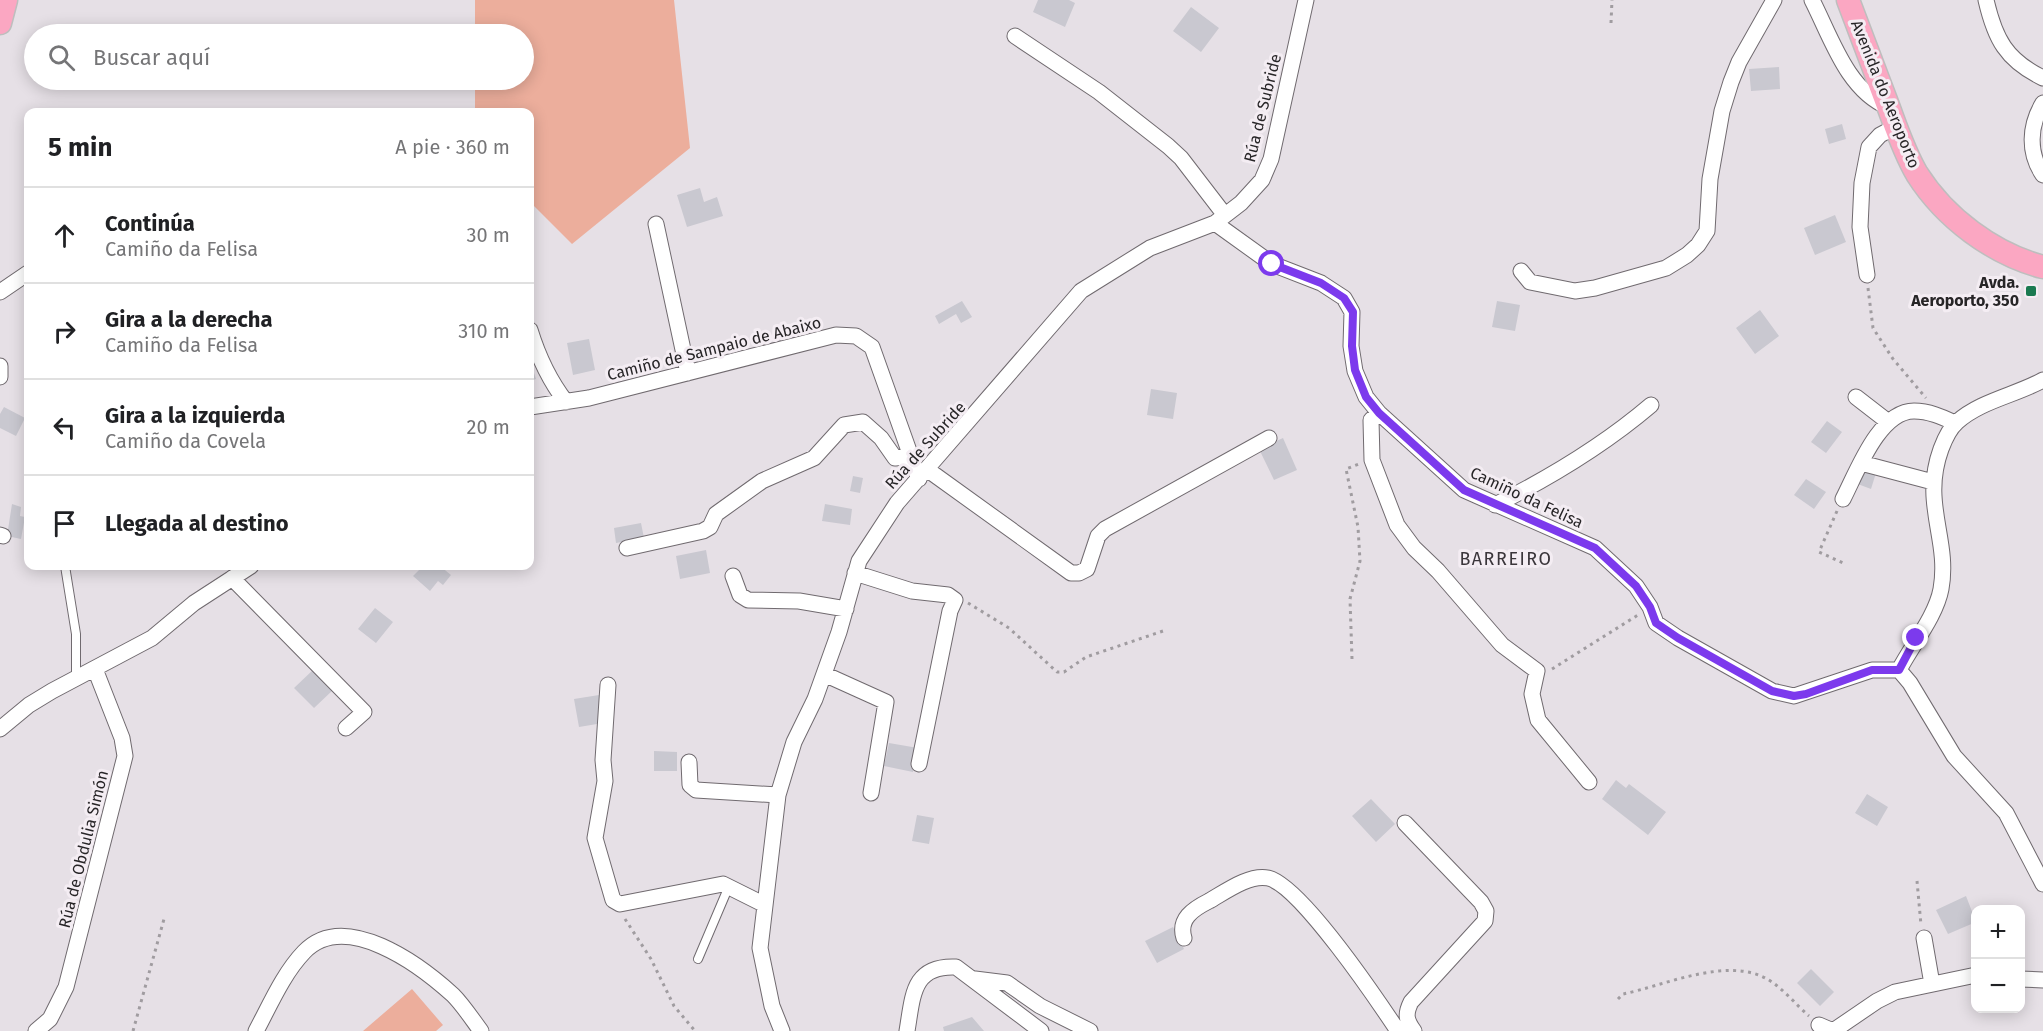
<!DOCTYPE html>
<html lang="es">
<head>
<meta charset="utf-8">
<style>
  :root { --surface:#fff; --page:#f2f2f2; --text:#202124; --muted:#757577; --line:#e0e0e0 }
  body { margin:0; font-family:"Fira Sans",sans-serif; background:var(--page); color:var(--text) }
  .controls { position:absolute; right:18px; bottom:18px; display:grid; overflow:hidden; border-radius:12px; box-shadow:0 3px 15px #0003 }
  .controls button { width:54px; height:54px; display:grid; place-items:center; padding:0; border:0; border-bottom:2px solid var(--line); background:var(--surface); color:var(--text); font:30px sans-serif }
  .stop { position:absolute; width:18px; height:18px; margin:-14px; border:4px solid #7c3aed; border-radius:50%; background:#fff }
  .stop.end { background:#7c3aed; border-color:#fff; box-shadow:0 2px 6px #0008 }
  .list { margin:0; padding:0; list-style:none }
  h2 { display:flex; justify-content:space-between; align-items:center; height:78px; margin:0; padding:0 24px; font-size:26px }
  h2 small { font-size:20px; font-weight:400; color:var(--muted) }
  .list li { display:grid; grid-template-columns:39px 1fr auto; gap:18px; align-items:center; box-sizing:border-box; height:96px; padding:0 24px; border-top:2px solid var(--line) }
  .list b { display:block; font-size:22px; white-space:nowrap }
  .list p { margin:0; font-size:20px; white-space:nowrap; color:var(--muted) }
  .list em { font-size:20px; font-style:normal; color:var(--muted) }
  .icon { flex:none; width:33px; height:33px; fill:none; stroke:currentColor; stroke-width:2; stroke-linecap:round; stroke-linejoin:round }
  .map { position:relative; flex:none; width:2043px; height:1031px; overflow:hidden }
  .search { position:absolute; background:var(--surface); box-shadow:0 3px 15px #0003; left:24px; top:24px; width:510px; height:66px; display:flex; align-items:center; gap:15px; box-sizing:border-box; padding:0 21px; border-radius:33px; color:var(--muted); font-size:22px }
  .panel { position:absolute; background:var(--surface); box-shadow:0 3px 15px #0003; left:24px; top:108px; width:510px; height:462px; border-radius:12px }
  .map>svg:first-child { display:block }
  .green { fill:#ecae9c }
  .building { fill:#c9c8d0 }
  .lines { fill:none; stroke-linecap:round; stroke-linejoin:round }
  .lane-casing { stroke:#706a6f; stroke-width:10 }
  .street-casing { stroke:#706a6f; stroke-width:17 }
  .primary-casing { stroke:#bebebe; stroke-width:25 }
  .path { stroke:#a09ca0; stroke-width:3; stroke-dasharray:3 4.5; stroke-linecap:butt }
  .lane { stroke:#fff; stroke-width:8 }
  .street { stroke:#fff; stroke-width:15 }
  .primary { stroke:#fba7c2; stroke-width:22 }
  .route { stroke:#7c3aed; stroke-width:8 }
  .poi-dot { fill:#1a7950; stroke:#f4edf3; stroke-width:2 }
  .labels { text-anchor:middle; stroke-width:6; stroke-linejoin:round; paint-order:stroke }
  .street-label { font-size:16px; fill:#272527; stroke:#f4edf3 }
  .poi-label { font-size:16px; font-weight:bold; fill:#272527; stroke:#f4edf3; text-anchor:end }
  .neighbourhood-label { font-size:18px; letter-spacing:1.5px; fill:#3b363b; stroke:#f4edf3 }
</style>
</head>
<body>
<div class="map">
<svg width="2043" height="1031" viewBox="0 0 2043 1031">
  <rect width="100%" height="100%" fill="#e6e0e6"/>
  <path class="green" d="M475,0H674L690,148L572,244L530,202V112H475V80H524V34H475Z
    M412,989L443,1025L436,1031H363Z"/>
  <path class="building" d="M1038,0H1069L1075,3L1065,27L1033,12Z
    M1191,7L1219,28L1201,52L1173,31Z
    M1779,67L1780,89L1751,91L1749,69Z
    M1842,124L1846,139L1829,144L1825,129Z
    M700,188L704,202L717,197L723,216L687,227L677,195Z
    M1835,215L1846,242L1815,255L1804,228Z
    M962,301L972,317L961,323L956,314L939,324L935,316Z
    M1497,301L1520,305L1515,331L1492,327Z
    M1760,310L1779,336L1755,354L1736,328Z
    M589,339L595,370L573,375L567,343Z
    M530,361L536,379L530,381Z
    M1151,389L1177,393L1173,419L1147,415Z
    M4,407L25,418L16,436L0,428V414Z
    M1827,421L1842,432L1826,453L1811,442Z
    M1283,438L1297,470L1274,480L1259,449Z
    M1860,468L1876,473L1871,489L1855,483Z
    M853,476L863,478L860,493L850,491Z
    M1806,479L1826,492L1814,509L1794,495Z
    M12,504L21,507L20,516L25,517L21,539L7,536Z
    M825,504L852,509L850,525L822,521Z
    M641,523L644,538L616,543L614,528Z
    M706,550L710,573L680,579L676,556Z
    M423,566H440L451,575L443,585L438,581L430,591L413,576Z
    M375,608L393,622L376,643L358,629Z
    M314,669L333,690L314,708L294,688Z
    M599,695L603,723L579,727L574,699Z
    M889,743L918,748L913,772L884,766Z
    M654,751L677,752V771H654Z
    M1616,780L1626,788L1629,784L1666,812L1648,835L1602,799Z
    M1867,794L1888,807L1877,826L1855,813Z
    M1371,799L1395,824L1376,842L1352,816Z
    M917,815L934,818L929,844L912,841Z
    M1966,896L1976,922L1948,934L1936,910Z
    M1173,927L1184,949L1157,963L1145,941Z
    M1811,969L1834,992L1820,1006L1797,983Z
    M972,1017L984,1031H944L943,1027Z"/>
  <g class="lines">
    <g class="lane-casing">
      <path id="lane" d="M65,566L76,634V679
        M698,959L729,886"/>
    </g>
    <g class="street-casing">
      <path id="street" d="M1812,0C1831,37 1847,90 1888,107
        M1986,0C1995,39 2006,60 2043,78
        M1015,36L1099,92L1168,146L1181,158L1224,214
        M2043,103C2029,126 2028,153 2043,175
        M1215,223L1272,264L1321,283L1344,298L1352,312L1351,346L1355,371L1366,397L1379,413L1464,490L1595,548L1636,586L1650,607L1656,623L1678,638L1772,691L1794,696L1872,670H1899
        M656,224L688,373
        M1521,271L1530,282L1575,291L1595,288L1666,268L1687,255L1698,245L1707,231L1710,179L1722,111L1731,82L1739,62L1774,0
        M1867,275L1860,227L1862,183L1869,147L1880,135L1895,127
        M0,292L28,273
        M530,330C538,356 549,380 566,402
        M0,366V377
        M1856,397L1887,421
        M530,407L589,398L836,335L856,336L872,347L919,479
        M1379,413L1371,420L1372,460L1397,525L1414,548L1438,571L1502,645L1537,671L1532,694L1538,720L1589,782
        M1861,463L1933,482
        M928,470L1071,573H1079L1087,569L1098,536L1105,529L1269,438
        M1843,499C1857,472 1879,411 1914,411C1929,411 1942,417 1955,423
        M1495,505C1551,477 1604,445 1651,405
        M0,535L3,536
        M627,548L703,531L710,527L716,514L762,481L814,458L844,425L863,422L881,438L895,458L911,456
        M855,573L912,591L948,595L955,600L950,611L919,764
        M733,576L740,595L748,600L799,601L846,609
        M232,578L364,712L346,728
        M1899,670C1912,645 1936,616 1941,589C1950,539 1921,504 1941,449C1944,441 1950,428 1957,422C1980,401 2016,395 2043,380
        M1899,670L1910,683L1954,756L2006,813L2043,884
        M824,674L886,702L871,793
        M608,685L603,760L605,781L595,838L613,900L620,904L723,884L765,905
        M0,729L29,705L52,691L152,638L194,603L251,566
        M689,762L690,785L696,790L778,795
        M1405,823L1481,902L1486,911L1485,921L1411,1002C1405,1014 1406,1020 1414,1031
        M1184,938C1178,919 1193,909 1209,901C1225,892 1249,874 1268,878C1300,885 1378,1001 1398,1031
        M1924,938L1932,984
        M975,979L1007,983L1040,1006L1090,1031
        M2020,979L2043,980
        M1819,1025L1833,1031L1877,1001L1895,992L1976,975
        M36,1031L50,1019L66,987L125,756L122,738L95,669
        M256,1031C270,1005 283,974 304,952C345,909 420,965 453,995C463,1005 472,1019 481,1031
        M782,1031L772,1006L760,948L778,795L794,742L815,699L839,632L859,561L897,503L1081,291L1150,248L1215,223L1241,203L1262,180L1271,159L1306,0
        M907,1031C913,996 912,965 956,967L1041,1031"/>
    </g>
    <g class="primary-casing">
      <path id="primary" d="M1848,0C1861,34 1874,68 1887,103C1896,127 1904,152 1917,174C1945,218 1993,254 2043,267
        M0,23L6,0"/>
    </g>
    <path class="path" d="M1611,23L1612,0
      M1868,288L1873,328L1893,359L1926,398
      M1837,511L1819,552L1843,563
      M968,603L1009,628L1057,672H1064L1086,657L1163,631
      M1352,659L1350,599L1360,561L1358,527L1346,469L1359,464
      M1552,669L1638,615
      M1917,881L1921,925
      M625,919L651,959L674,1006L695,1031
      M1618,999L1623,994C1663,986 1727,956 1767,979C1782,987 1796,1005 1809,1016
      M133,1031L164,919"/>
    <use href="#lane" class="lane"/>
    <use href="#street" class="street"/>
    <use href="#primary" class="primary"/>
  </g>
  <g class="lines">
    <path class="route" d="M1272,264L1321,283L1344,298L1353,312L1352,346L1355,370L1366,397L1379,413L1464,490L1595,548L1636,586L1650,607L1656,623L1678,638L1772,691L1794,696L1806,694L1872,670H1899L1916,638"/>
  </g>
  <rect class="poi-dot" x="2025" y="285" width="12" height="12" rx="3"/>
  <g class="labels">
    <g class="street-label">
      <text transform="translate(1886 94) rotate(68)" y="6">Avenida do Aeroporto</text>
      <text transform="translate(1262 108) rotate(-76)" y="6">Rúa de Subride</text>
      <text transform="translate(714 348) rotate(-14)" y="6">Camiño de Sampaio de Abaixo</text>
      <text transform="translate(925 445) rotate(-48)" y="6">Rúa de Subride</text>
      <text transform="translate(1527 497) rotate(25)" y="6">Camiño da Felisa</text>
      <text transform="translate(83 849) rotate(-76)" y="6">Rúa de Obdulia Simón</text>
    </g>
    <g class="poi-label">
      <text x="2019" y="288">Avda.<tspan x="2019" dy="18">Aeroporto, 350</tspan></text>
    </g>
    <g class="neighbourhood-label">
      <text x="1506" y="565">BARREIRO</text>
    </g>
  </g>
</svg>
<div class="controls">
<button>+</button>
<button>−</button>
</div>
<div class="stop" style="left:1272px;top:264px"></div>
<div class="stop end" style="left:1916px;top:638px"></div>
<div class="search"><svg class="icon" aria-label="search" viewBox="0 0 24 24"><circle cx="10" cy="10" r="6"/><path d="M15 15l6 6"/></svg>Buscar aquí</div>
<section class="panel">
<h2>5 min<small>A pie · 360 m</small></h2>
<ul class="list">
<li><svg class="icon" aria-label="ahead" viewBox="0 0 24 24"><path d="M12 20V5M6 11l6-6 6 6"/></svg><div><b>Continúa</b><p>Camiño da Felisa</p></div><em>30 m</em></li>
<li><svg class="icon" aria-label="right" viewBox="0 0 24 24"><path d="M7 20v-9h11M14 6l5 5-5 5"/></svg><div><b>Gira a la derecha</b><p>Camiño da Felisa</p></div><em>310 m</em></li>
<li><svg class="icon" aria-label="left" viewBox="0 0 24 24"><path d="M17 20v-9H6M10 6l-5 5 5 5"/></svg><div><b>Gira a la izquierda</b><p>Camiño da Covela</p></div><em>20 m</em></li>
<li><svg class="icon" aria-label="arrive" viewBox="0 0 24 24"><path d="M6 21V4h12l-3 4 3 4H6"/></svg><div><b>Llegada al destino</b></div></li>
</ul>
</section>
</div>
</body>
</html>
